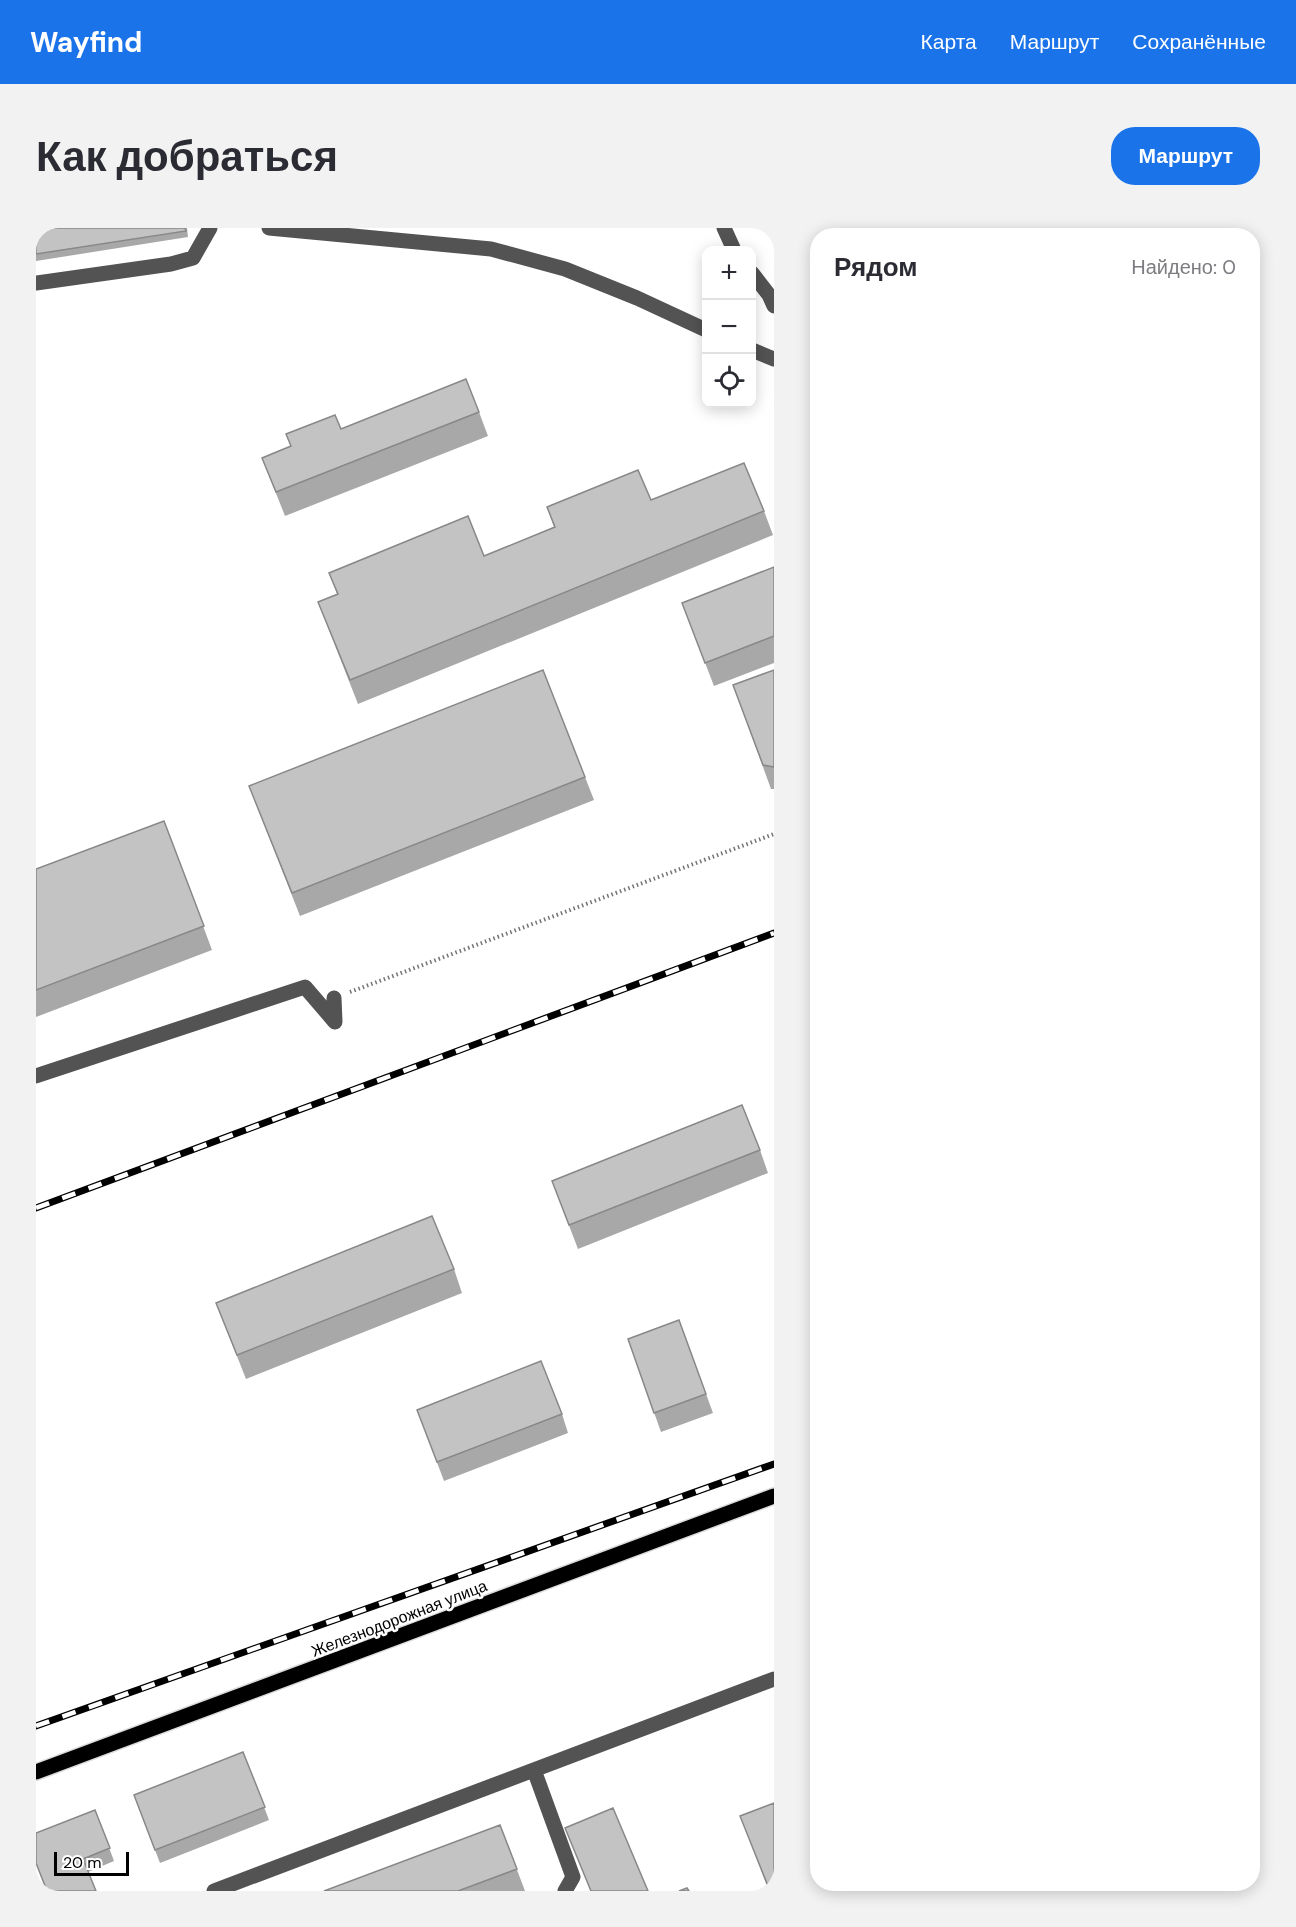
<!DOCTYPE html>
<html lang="ru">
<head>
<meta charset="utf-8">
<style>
  :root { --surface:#fff; --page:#f2f2f3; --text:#2b2b33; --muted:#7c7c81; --line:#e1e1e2; --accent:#1a73e8 }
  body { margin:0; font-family:"DM Sans",sans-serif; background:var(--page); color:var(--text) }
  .controls { position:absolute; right:18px; top:18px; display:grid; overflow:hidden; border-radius:12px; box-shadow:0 3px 15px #0003 }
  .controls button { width:54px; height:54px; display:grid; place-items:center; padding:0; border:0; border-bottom:2px solid var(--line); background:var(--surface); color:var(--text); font:30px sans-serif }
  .scale { position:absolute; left:18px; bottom:15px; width:75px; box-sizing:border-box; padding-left:6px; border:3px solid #000; border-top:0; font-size:16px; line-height:21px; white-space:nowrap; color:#000; -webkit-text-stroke:4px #fff; paint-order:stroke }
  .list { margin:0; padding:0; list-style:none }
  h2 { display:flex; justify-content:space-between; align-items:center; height:78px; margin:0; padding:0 24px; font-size:26px }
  h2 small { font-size:20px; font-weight:400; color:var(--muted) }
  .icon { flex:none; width:33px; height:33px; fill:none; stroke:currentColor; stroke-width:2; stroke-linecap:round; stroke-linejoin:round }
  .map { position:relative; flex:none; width:738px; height:1663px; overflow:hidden; border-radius:24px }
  header { display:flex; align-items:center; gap:36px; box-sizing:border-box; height:84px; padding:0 30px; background:var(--accent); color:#fff }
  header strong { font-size:28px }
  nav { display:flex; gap:33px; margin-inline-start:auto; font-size:21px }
  .intro { display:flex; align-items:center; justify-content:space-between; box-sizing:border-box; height:144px; padding:0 36px }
  h1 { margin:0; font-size:42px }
  .button { padding:15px 27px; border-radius:24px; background:var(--accent); color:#fff; font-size:21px; font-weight:700 }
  main { display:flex; gap:36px; padding:0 36px }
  aside { flex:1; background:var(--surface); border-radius:24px; box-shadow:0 3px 15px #0003 }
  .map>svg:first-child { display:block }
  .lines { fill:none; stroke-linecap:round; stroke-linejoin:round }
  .major-casing { stroke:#dbdbdb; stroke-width:18 }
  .path { stroke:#757575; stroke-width:4; stroke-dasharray:1.5 3; stroke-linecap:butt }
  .minor { stroke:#535353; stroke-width:15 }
  .major { stroke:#000; stroke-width:15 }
  .rail-casing { stroke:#000; stroke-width:7 }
  .rail { stroke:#fff; stroke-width:4.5; stroke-dasharray:14; stroke-linecap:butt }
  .wall { fill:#a8a8a8 }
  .building { fill:#c3c3c3; stroke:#888; stroke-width:1.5 }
  .labels { text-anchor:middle; stroke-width:5; stroke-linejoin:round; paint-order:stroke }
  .street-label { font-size:16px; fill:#000; stroke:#fff }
</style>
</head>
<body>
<header>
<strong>Wayfind</strong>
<nav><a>Карта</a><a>Маршрут</a><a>Сохранённые</a></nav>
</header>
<div class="intro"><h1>Как добраться</h1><a class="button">Маршрут</a></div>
<main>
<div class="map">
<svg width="738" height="1663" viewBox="0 0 738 1663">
  <rect width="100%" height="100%" fill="#fff"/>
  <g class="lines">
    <g class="major-casing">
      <path id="major" d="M0,1544L738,1268"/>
    </g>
    <path class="path" d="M314,764L738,606"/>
    <path class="minor" d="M233,0L455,21L529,41L601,70L670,102
      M688,0L698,22
      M716,45L733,67L738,78
      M0,55L135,36L157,30L174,0
      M716,122L738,131
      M0,848L269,759L299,794L298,770
      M498,1542L537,1649L529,1663
      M178,1663L738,1451"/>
    <use href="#major" class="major"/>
    <g class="rail-casing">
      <path id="rail" d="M0,980L738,705
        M0,1498L738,1236"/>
    </g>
    <use href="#rail" class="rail"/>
  </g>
  <path class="wall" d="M0,0H151L152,9L0,33Z
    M443,184L452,208L249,288L226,230L305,201Z
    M615,272L728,283L737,307L322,476L282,374L301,366L293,345L448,328L518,299L511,279Z
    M738,339V435L678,458L646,375Z
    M738,442V561H735L697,457Z
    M549,549L558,572L264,688L213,558Z
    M128,593L176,722L0,789V641Z
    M724,922L732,945L542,1021L516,953Z
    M418,1041L426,1065L210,1151L180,1075Z
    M643,1092L677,1185L625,1204L592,1111Z
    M526,1186L532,1205L408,1253L388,1200Z
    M207,1524L233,1592L124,1635L98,1567Z
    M59,1582L78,1633L52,1644L10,1663Z
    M704,1588L738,1663H733Z
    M464,1597L489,1663H288Z"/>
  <path class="building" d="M0,0H149L150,3L0,26Z
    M430,151L443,184L240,264L226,230L255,218L250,206L299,187L305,201Z
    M708,235L728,283L314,452L282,374L302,366L293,345L432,288L448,328L519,299L511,279L602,242L615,272Z
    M738,339V408L669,435L646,375Z
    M507,442L549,549L256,665L213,558Z
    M738,442V539L727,537L697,457Z
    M128,593L168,698L0,762V641Z
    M706,877L724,922L533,997L516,953Z
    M396,988L418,1041L201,1127L180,1075Z
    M643,1092L670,1166L618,1185L592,1111Z
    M505,1133L526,1186L401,1234L381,1182Z
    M207,1524L229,1579L119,1622L98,1567Z
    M738,1575V1663H734L704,1588Z
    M577,1580L612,1663H555L529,1600Z
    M59,1582L74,1620L47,1631L60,1663H11L0,1635V1605Z
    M464,1597L481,1641L422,1663H288Z
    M651,1660L653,1663H643Z"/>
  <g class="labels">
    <g class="street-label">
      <text transform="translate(363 1390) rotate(-21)" y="6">Железнодорожная улица</text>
    </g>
  </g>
</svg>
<div class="controls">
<button>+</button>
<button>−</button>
<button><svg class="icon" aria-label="locate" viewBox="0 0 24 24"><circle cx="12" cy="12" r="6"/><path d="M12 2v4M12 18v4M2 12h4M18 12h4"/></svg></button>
</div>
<div class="scale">20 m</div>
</div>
<aside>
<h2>Рядом<small>Найдено: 0</small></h2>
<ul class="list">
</ul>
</aside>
</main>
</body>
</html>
